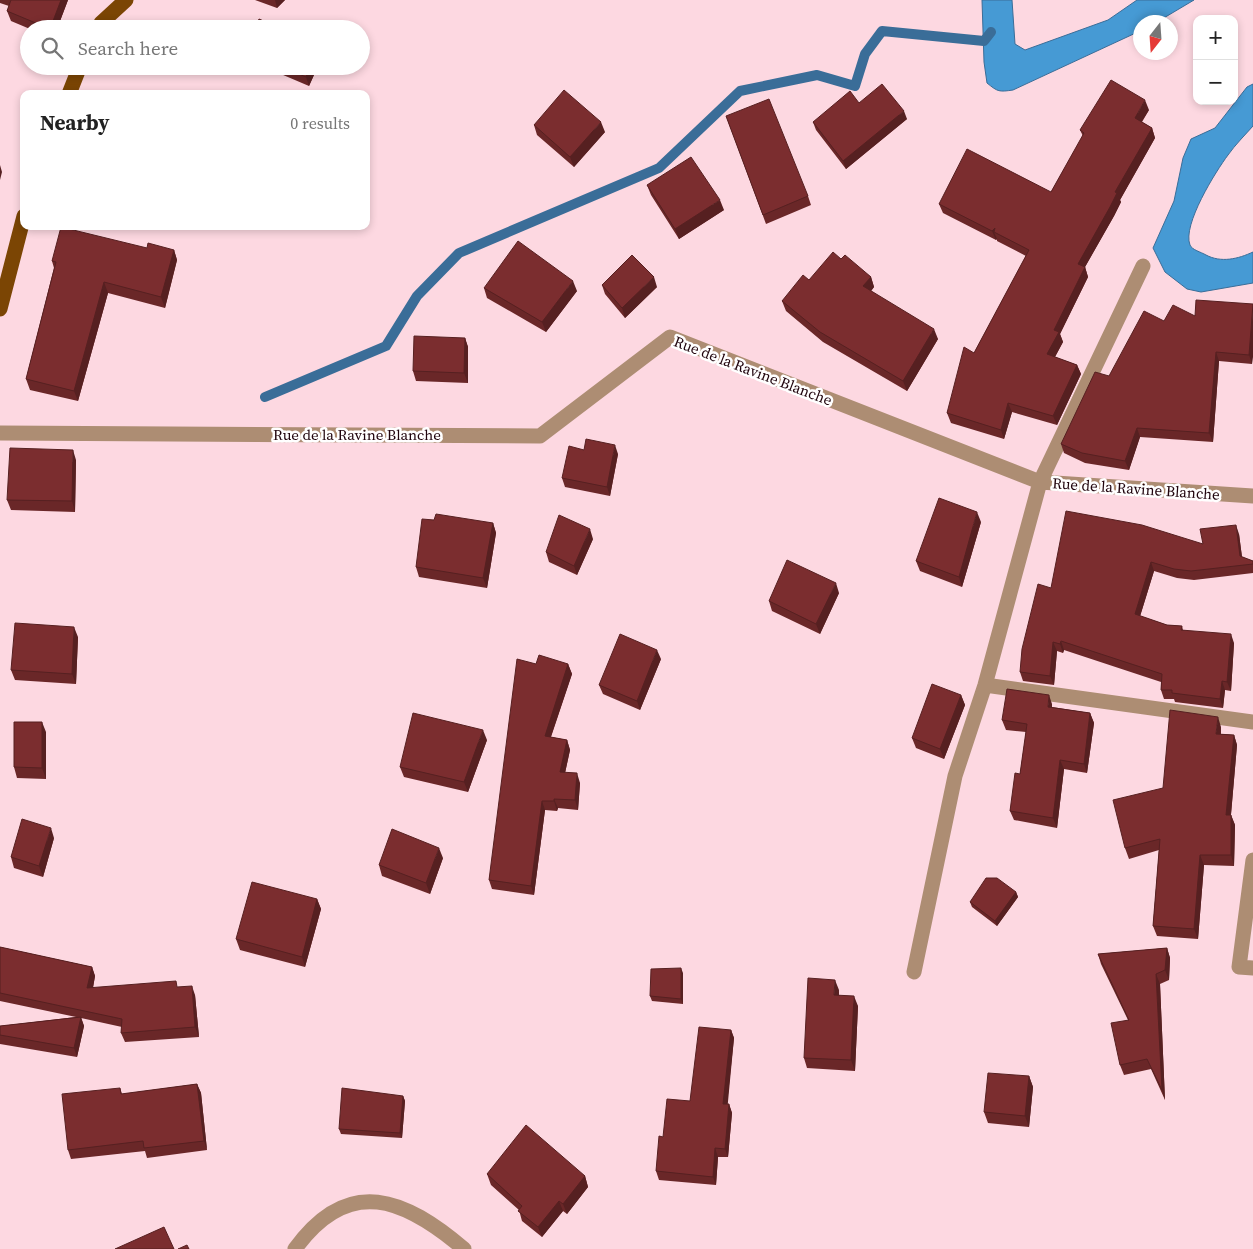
<!DOCTYPE html>
<html lang="en">
<head>
<meta charset="utf-8">
<style>
  :root { --surface:#fff; --page:#f6f6f6; --text:#222; --muted:#767676; --line:#e0e0e0 }
  body { margin:0; font-family:"Source Serif 4",serif; background:var(--page); color:var(--text) }
  .controls { position:absolute; right:15px; top:15px; display:grid; overflow:hidden; border-radius:10px; box-shadow:0 2px 8px #0003 }
  .controls button { width:45px; height:45px; display:grid; place-items:center; padding:0; border:0; border-bottom:1px solid var(--line); background:var(--surface); color:var(--text); font:25px sans-serif }
  .compass { position:absolute; left:1133px; top:15px; width:45px; height:45px; border-radius:50%; background:var(--surface); box-shadow:0 2px 8px #0003; rotate:197deg }
  .list { margin:0; padding:0; list-style:none }
  h2 { display:flex; justify-content:space-between; align-items:center; height:65px; margin:0; padding:0 20px; font-size:21px }
  h2 small { font-size:16px; font-weight:400; color:var(--muted) }
  .icon { flex:none; width:28px; height:28px; fill:none; stroke:currentColor; stroke-width:2; stroke-linecap:round; stroke-linejoin:round }
  .map { position:relative; flex:none; width:1253px; height:1249px; overflow:hidden }
  .search { position:absolute; background:var(--surface); box-shadow:0 2px 8px #0003; left:20px; top:20px; width:350px; height:55px; display:flex; align-items:center; gap:12px; box-sizing:border-box; padding:0 18px; border-radius:28px; color:var(--muted); font-size:19px }
  .panel { position:absolute; background:var(--surface); box-shadow:0 2px 8px #0003; left:20px; top:90px; width:350px; height:140px; border-radius:10px }
  .map>svg:first-child { display:block }
  .water { fill:#469ad4; stroke:#3a6d98 }
  .lines { fill:none; stroke-linecap:round; stroke-linejoin:round }
  .stream { stroke:#3a6d98; stroke-width:10 }
  .minor { stroke:#ad8d73; stroke-width:15 }
  .major { stroke:#7b4504; stroke-width:15 }
  .wall { fill:#6a2728 }
  .shaded-wall { fill:#562021 }
  .building { fill:#7b2d2f; stroke:#562021 }
  .labels { text-anchor:middle; stroke-width:5; stroke-linejoin:round; paint-order:stroke }
  .street-label { font-size:15px; fill:#1f030c; stroke:#fff }
</style>
</head>
<body>
<div class="map">
<svg width="1253" height="1249" viewBox="0 0 1253 1249">
  <rect width="100%" height="100%" fill="#fdd8e1"/>
  <path class="water" d="M982,0H1012L1015,44L1025,50L1108,20L1137,0H1194L1157,22H1140V31L1013,90C999,92 998,92 987,83L984,62Z
    M1253,84V126C1245,135 1235,145 1228,155C1216,171 1182,225 1190,245C1192,250 1201,252 1206,255C1221,263 1238,259 1253,252V283L1201,292L1187,289L1165,272L1153,248L1174,201L1183,158L1191,139L1215,128L1247,87Z"/>
  <g class="lines">
    <path class="stream" d="M265,397L386,346L417,296L459,253L659,168L740,91L817,75L855,86L865,54L882,31L984,41L991,32"/>
    <path class="minor" d="M0,433L540,436L670,337L1040,482L1253,496
      M985,685L1253,722
      M1253,860L1239,967L1253,968
      M914,972L955,776L985,685L1040,482L1143,266
      M295,1249C349,1174 405,1199 464,1249"/>
    <path class="major" d="M98,29L101,23L126,0
      M69,94L80,66
      M0,309L24,216"/>
  </g>
  <path class="wall" d="M0,0H68L57,29H30L11,21L7,11L9,6L0,3Z
    M255,0H285L277,8Z
    M262,66H318L309,86Z
    M859,103L907,119L846,169L816,130L813,122Z
    M1149,110L1142,122L1152,128L1155,138L1120,200L1121,202L1114,216L1085,267L1088,277L1060,334L1063,342L1055,357L1077,365L1081,374L1057,425L1012,412L1004,439L951,423L947,413L974,353L1026,256L997,241V239L996,240L943,213L939,204L1051,192L1083,136L1080,130Z
    M726,116L808,196L811,205L766,224Z
    M534,125L605,132L574,167L537,135Z
    M647,185L724,210L679,239L651,195Z
    M147,248L174,250L177,260L165,308L108,293L78,401L30,390L26,379L54,268L52,261Z
    M841,259L871,277L874,287L871,291L938,339L907,391L823,342L786,311L782,301L809,280Z
    M602,285L657,287L625,318L605,294Z
    M484,288L577,291L546,332L487,298Z
    M1253,304L1252,364L1219,361L1213,442L1140,437L1129,470L1085,463L1064,453L1061,444L1109,376L1164,321L1195,316Z
    M465,338L468,347V383L416,381L413,371Z
    M618,454L610,496L565,487L562,478Z
    M76,460L75,512L11,510L7,500Z
    M434,520L493,523L496,533L487,588L419,577L416,567Z
    M981,522L962,587L920,571L916,561Z
    M1239,534L1242,557L1253,561V573L1194,580L1177,578L1154,571L1140,616L1167,625L1182,626L1183,630L1234,643L1231,691L1225,690L1223,708L1175,702L1174,699H1164L1161,690V682L1064,650L1063,653L1057,651L1054,685L1023,681L1020,672L1051,588Z
    M593,539L577,575L549,562L546,552Z
    M839,593L820,634L772,611L769,601Z
    M78,637L76,684L15,680L11,670Z
    M661,659L640,710L603,694L599,685Z
    M536,664H568L572,674L551,737L567,740L570,750L565,773L580,783L578,810L558,808L557,811L545,810L534,895L492,889L489,880Z
    M961,695L965,705L944,759L916,748L912,738Z
    M1052,704V707L1090,713L1094,723L1087,773L1064,769L1057,828L1014,820L1010,811L1020,774L1026,732L1006,730L1002,720Z
    M1221,727V734L1234,735L1237,745L1231,815L1235,825L1234,866L1204,865L1198,939L1157,936L1153,926L1159,850L1129,859L1125,848L1163,788Z
    M46,732V779L17,778L14,767Z
    M487,740L468,792L404,777L400,767Z
    M54,838L43,877L14,868L11,857Z
    M443,858L430,894L382,876L379,865Z
    M1016,892L1018,897L997,926L972,907L970,902Z
    M317,899L321,909L305,967L240,950L236,939Z
    M0,947L92,967L95,976L93,988L178,987L195,995L199,1037L125,1042L121,1033L122,1027L81,1018L84,1026L77,1057L0,1044V1026L76,1017L0,1001Z
    M1167,948L1170,958L1169,980L1160,984L1165,1100L1151,1069L1124,1075L1120,1065L1128,1020L1101,964L1098,954Z
    M683,973V1004L652,1001L650,996Z
    M839,990V995L858,1006L855,1071L807,1068L804,1058Z
    M731,1030L734,1038L727,1104H729L732,1113L728,1157H718L716,1185L659,1180L656,1171L663,1137L690,1101Z
    M1029,1076L1033,1087L1029,1127L988,1123L984,1112Z
    M197,1084L201,1093L207,1150L147,1158L145,1151L71,1159L68,1150L120,1088L122,1094Z
    M403,1096L405,1101L402,1138L341,1134L339,1129Z
    M487,1174L585,1176L588,1187L567,1214L563,1211L542,1237L522,1221L519,1210L491,1185Z"/>
  <path class="shaded-wall" d="M61,0H68L57,29H50Z
    M275,0H285L277,8Z
    M310,66H318L309,86L306,77Z
    M1145,100L1149,110L1138,127L1135,118Z
    M904,111L907,119L846,169L843,161Z
    M601,122L605,132L574,167L570,157Z
    M1152,128L1155,138L1120,200L1121,202L1114,216L1081,274L1078,264L1115,192Z
    M0,165L2,172L0,180Z
    M720,200L724,210L679,239L675,229Z
    M995,228L994,232L997,239L996,240L992,231Z
    M174,250L177,260L165,308L161,297Z
    M1085,267L1088,277L1060,334L1063,342L1051,364L1047,354L1054,330Z
    M654,277L657,287L625,318L622,308Z
    M871,277L874,287L867,296L863,286Z
    M573,281L577,291L546,332L542,322Z
    M104,282L108,293L78,401L74,391Z
    M1253,310V357L1252,364L1249,355Z
    M934,329L938,339L907,391L903,381Z
    M465,338L468,347V383L464,373Z
    M1216,352L1219,361L1213,442L1209,433Z
    M1077,365L1081,374L1057,425L1053,416Z
    M1008,403L1012,412L1004,439L1001,430Z
    M1137,428L1140,437L1129,470L1125,461Z
    M615,445L618,454L610,496L607,487Z
    M73,450L76,460L75,512L72,501Z
    M977,512L981,522L962,587L959,577Z
    M493,523L496,533L487,588L483,578Z
    M1236,525L1239,534L1243,565L1240,556Z
    M590,529L593,539L577,575L574,566Z
    M1151,562L1154,571L1138,623L1135,614Z
    M836,583L839,593L820,634L816,624Z
    M74,627L78,637L76,684L72,674Z
    M1231,634L1234,643L1231,691L1227,682Z
    M1061,641L1064,650L1063,653L1060,644Z
    M1053,642L1057,651L1054,685L1050,676Z
    M657,650L661,659L640,710L637,701Z
    M568,664L572,674L548,745L545,736Z
    M1222,681L1225,690L1223,708L1220,699Z
    M961,695L965,705L944,759L940,749Z
    M1049,695L1052,704L1051,716L1048,707Z
    M1090,713L1094,723L1087,773L1084,764Z
    M1218,717L1221,727L1220,744L1216,734Z
    M42,722L46,732V779L42,768Z
    M483,730L487,740L468,792L464,782Z
    M1234,735L1237,745L1230,825L1226,815Z
    M567,740L570,750L563,782L560,772Z
    M1060,760L1064,769L1057,828L1053,818Z
    M577,773L580,783L578,810L575,800Z
    M554,799L558,808L557,811L554,801Z
    M542,801L545,810L534,895L531,886Z
    M1231,815L1235,825L1234,866L1231,855Z
    M51,828L54,838L43,877L39,866Z
    M439,848L443,858L430,894L426,883Z
    M1200,855L1204,865L1198,939L1194,929Z
    M1016,892L1018,897L997,926L995,921Z
    M317,899L321,909L305,967L302,957Z
    M1167,948L1170,958L1169,980L1165,970Z
    M92,967L95,976L91,998L87,988Z
    M681,968L683,973V1004L681,999Z
    M1156,974L1160,984L1165,1100L1162,1090Z
    M835,980L839,990L838,1005L834,995Z
    M192,986L195,995L199,1037L195,1027Z
    M854,996L858,1006L855,1071L851,1060Z
    M81,1017L84,1026L77,1057L74,1048Z
    M731,1030L734,1038L727,1112L723,1104Z
    M1029,1076L1033,1087L1029,1127L1025,1116Z
    M197,1084L201,1093L207,1150L204,1141Z
    M403,1096L405,1101L402,1138L400,1133Z
    M729,1104L732,1113L728,1157L725,1149Z
    M715,1148L718,1157L716,1185L713,1177Z
    M585,1176L588,1187L567,1214L563,1204Z
    M559,1201L563,1211L542,1237L538,1227Z"/>
  <path class="building" d="M11,0H61L50,29L7,11Z
    M259,19L282,29H255Z
    M280,66H310L306,77Z
    M1111,80L1145,100L1135,118L1152,128L1115,192L1117,193L1110,207L1078,264L1085,267L1054,330L1059,332L1047,354L1077,365L1053,416L1008,403L1001,430L947,413L964,347L974,353L1029,250L994,232L995,228L992,231L939,204L967,149L1051,192L1084,133L1080,130Z
    M882,84L904,111L843,161L813,122L850,91L859,103Z
    M564,90L601,122L570,157L534,125Z
    M769,99L808,196L763,215L726,116Z
    M691,157L720,200L675,229L647,185Z
    M61,227L147,248L148,243L174,250L161,297L104,282L74,391L26,379L56,262L52,261Z
    M518,241L573,281L542,322L484,288Z
    M833,252L841,259L845,255L871,277L863,286L934,329L903,381L820,332L782,301L803,275L809,280Z
    M632,255L654,277L622,308L602,285Z
    M1196,300L1253,304L1249,355L1216,352L1209,433L1137,428L1125,461L1082,453L1061,444L1095,372L1109,376L1144,311L1164,321L1173,305L1195,316Z
    M414,336L465,338L464,373L413,371Z
    M586,439L615,445L607,487L562,478L569,446L584,450Z
    M10,448L73,450L72,501L7,500Z
    M939,498L977,512L959,577L916,561Z
    M1066,511L1142,525L1203,544L1200,529L1236,525L1240,556L1253,561V564L1191,571L1174,569L1151,562L1135,614L1167,625L1182,626L1181,630L1231,634L1227,682L1222,681L1220,699L1172,693V690H1161L1162,674L1061,641L1060,644L1053,642L1050,676L1020,672L1022,649L1038,584L1051,588Z
    M436,514L493,523L483,578L416,567L422,519L434,520Z
    M559,515L590,529L574,566L546,552Z
    M787,560L836,583L816,624L769,601Z
    M15,623L74,627L72,674L11,670Z
    M620,634L657,650L637,701L599,685Z
    M539,655L568,664L545,736L567,740L560,772L577,773L575,800L554,799V801H542L531,886L489,880L517,659L536,664Z
    M932,684L961,695L940,749L912,738Z
    M1007,689L1049,695L1048,707L1090,713L1084,764L1060,760L1053,818L1010,811L1015,773L1020,774L1027,724L1002,720Z
    M1170,710L1218,717L1216,734L1234,735L1226,815H1231V855H1200L1194,929L1153,926L1160,839L1125,848L1113,800L1163,788Z
    M413,713L483,730L464,782L400,767Z
    M14,722H42V768L14,767Z
    M22,819L51,828L39,866L11,857Z
    M392,829L439,848L426,883L379,865Z
    M986,878H997L1016,892L995,921L970,902Z
    M252,882L317,899L302,957L236,939Z
    M0,947L92,967L87,988L176,981L177,987L192,986L195,1027L121,1033L122,1019L0,993Z
    M1167,948L1165,970L1156,974L1162,1090L1147,1059L1120,1065L1111,1023L1129,1020L1098,954Z
    M681,968V999L650,996L651,969Z
    M808,978L835,980L834,995L854,996L851,1060L804,1058Z
    M81,1017L74,1048L0,1035V1026Z
    M699,1027L731,1030L723,1104H729L725,1149L715,1148L713,1177L656,1171L659,1136L663,1137L667,1099L690,1101Z
    M988,1073L1029,1076L1025,1116L984,1112Z
    M197,1084L204,1141L144,1148L143,1141L68,1150L62,1094L120,1088L121,1094Z
    M342,1088L403,1096L400,1133L339,1129Z
    M526,1125L585,1176L563,1204L559,1201L538,1227L518,1211L522,1206L487,1174Z
    M164,1227L174,1249H115Z
    M187,1245L189,1249H178Z"/>
  <g class="labels">
    <g class="street-label">
      <text transform="translate(753 371) rotate(21)" y="5">Rue de la Ravine Blanche</text>
      <text x="357" y="440">Rue de la Ravine Blanche</text>
      <text transform="translate(1136 489) rotate(4)" y="5">Rue de la Ravine Blanche</text>
    </g>
  </g>
</svg>
<div class="controls">
<button>+</button>
<button>−</button>
</div>
<svg class="compass" viewBox="-18 -18 36 36"><path d="M0-13l5 13h-10z" fill="#e53935"/><path d="M0 13l5-13h-10z" fill="#767676"/></svg>
<div class="search"><svg class="icon" aria-label="search" viewBox="0 0 24 24"><circle cx="10" cy="10" r="6"/><path d="M15 15l6 6"/></svg>Search here</div>
<section class="panel">
<h2>Nearby<small>0 results</small></h2>
<ul class="list">
</ul>
</section>
</div>
</body>
</html>
